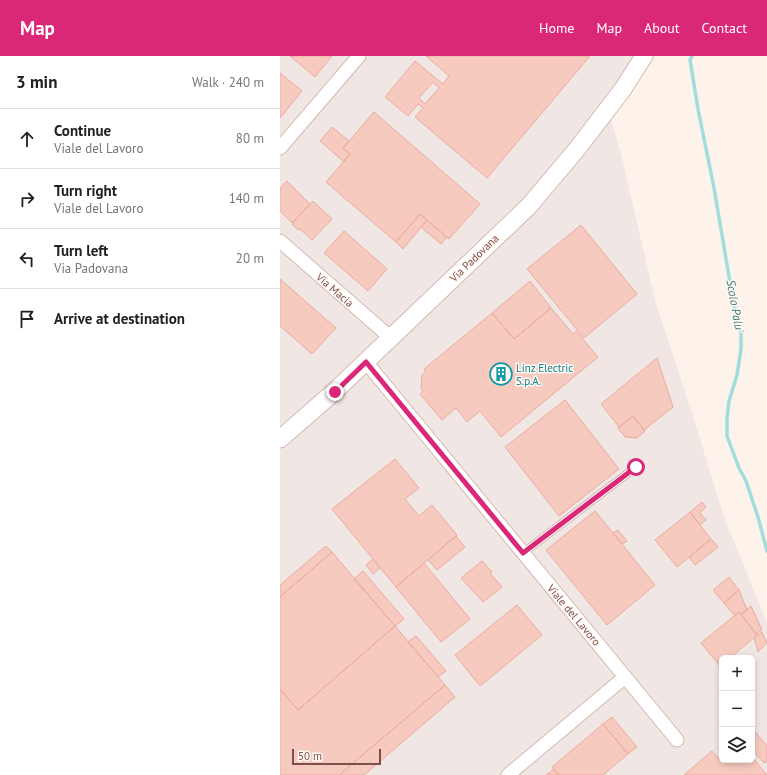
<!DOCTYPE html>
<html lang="en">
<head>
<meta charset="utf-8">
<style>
  :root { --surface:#fff; --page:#f2f2f2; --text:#222; --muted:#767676; --line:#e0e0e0; --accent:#db2777 }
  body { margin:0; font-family:"PT Sans",sans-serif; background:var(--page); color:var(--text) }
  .controls { position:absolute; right:12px; bottom:12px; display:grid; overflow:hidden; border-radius:6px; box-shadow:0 2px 6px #0003 }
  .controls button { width:36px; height:36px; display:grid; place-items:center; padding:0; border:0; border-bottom:1px solid var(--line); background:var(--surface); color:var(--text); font:20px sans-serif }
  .scale { position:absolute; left:12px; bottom:10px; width:89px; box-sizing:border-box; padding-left:4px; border:2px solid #7d5149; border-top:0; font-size:11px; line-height:14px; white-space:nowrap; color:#7d5149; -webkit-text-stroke:3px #fff8f3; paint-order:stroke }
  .stop { position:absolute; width:12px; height:12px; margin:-9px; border:3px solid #db2777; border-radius:50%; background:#fff }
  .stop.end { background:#db2777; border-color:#fff; box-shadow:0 1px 4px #0008 }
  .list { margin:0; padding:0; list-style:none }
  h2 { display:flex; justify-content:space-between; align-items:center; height:52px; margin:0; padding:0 16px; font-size:17px }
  h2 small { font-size:13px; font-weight:400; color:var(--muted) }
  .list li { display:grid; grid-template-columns:26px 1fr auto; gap:12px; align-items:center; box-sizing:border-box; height:60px; padding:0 16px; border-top:1px solid var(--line) }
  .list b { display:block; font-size:15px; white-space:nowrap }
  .list p { margin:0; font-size:13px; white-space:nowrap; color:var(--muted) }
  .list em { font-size:13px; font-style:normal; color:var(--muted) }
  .icon { flex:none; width:22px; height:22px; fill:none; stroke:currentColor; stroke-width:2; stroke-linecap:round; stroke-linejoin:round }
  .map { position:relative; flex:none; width:487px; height:719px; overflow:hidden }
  header { display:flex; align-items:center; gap:24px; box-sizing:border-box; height:56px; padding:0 20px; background:var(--accent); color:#fff }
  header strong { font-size:19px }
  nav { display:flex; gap:22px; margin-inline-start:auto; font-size:14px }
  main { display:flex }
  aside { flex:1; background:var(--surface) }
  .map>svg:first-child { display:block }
  .industrial { fill:#f0e6e3; fill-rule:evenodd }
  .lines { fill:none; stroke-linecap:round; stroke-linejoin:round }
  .stream { stroke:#a1dedb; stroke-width:3.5 }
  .building { fill:#f7cabf; stroke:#ebab9e; fill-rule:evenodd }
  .service-casing { stroke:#d5b9b0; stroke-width:9 }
  .minor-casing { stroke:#d5b9b0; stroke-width:15 }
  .tertiary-casing { stroke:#d5b9b0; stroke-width:19 }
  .service { stroke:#fff; stroke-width:7 }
  .minor { stroke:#fff; stroke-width:13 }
  .tertiary { stroke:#fff; stroke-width:17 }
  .route { stroke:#db2777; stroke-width:5 }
  .labels { text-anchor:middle; stroke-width:3; stroke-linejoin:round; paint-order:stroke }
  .street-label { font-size:11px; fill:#7d5149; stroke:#fff8f3 }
  .culture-label { font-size:11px; fill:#0d838f; stroke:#fff8f3; text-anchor:start }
  .water-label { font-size:12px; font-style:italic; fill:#387b79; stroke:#fff8f3 }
</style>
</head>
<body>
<header>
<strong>Map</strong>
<nav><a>Home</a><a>Map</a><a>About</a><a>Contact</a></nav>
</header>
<main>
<aside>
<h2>3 min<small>Walk · 240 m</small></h2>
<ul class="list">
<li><svg class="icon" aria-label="ahead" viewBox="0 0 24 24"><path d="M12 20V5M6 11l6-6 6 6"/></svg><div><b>Continue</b><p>Viale del Lavoro</p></div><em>80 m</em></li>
<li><svg class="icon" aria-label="right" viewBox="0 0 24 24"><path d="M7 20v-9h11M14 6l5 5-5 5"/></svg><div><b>Turn right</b><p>Viale del Lavoro</p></div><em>140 m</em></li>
<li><svg class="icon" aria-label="left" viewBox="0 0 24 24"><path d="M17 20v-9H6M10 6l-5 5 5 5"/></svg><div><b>Turn left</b><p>Via Padovana</p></div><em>20 m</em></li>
<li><svg class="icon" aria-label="arrive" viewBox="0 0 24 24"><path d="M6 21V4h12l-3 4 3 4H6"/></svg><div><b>Arrive at destination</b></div></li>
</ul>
</aside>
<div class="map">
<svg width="487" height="719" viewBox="0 0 487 719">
  <rect width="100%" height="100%" fill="#fef3ea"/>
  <path class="industrial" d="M0,0H364L328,52L342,102L376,248L414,363L444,461L487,567V719H0ZM442,602H472V704H442Z"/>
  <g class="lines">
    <path class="stream" d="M412,0L410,4L418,53L434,132L453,244L461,277V293L457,319L449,345L447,363V380L459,412L466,425L478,461L487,495"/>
  </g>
  <path class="building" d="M10,0H52L35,21Z
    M146,0H310L207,122L135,61L143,52L138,48L128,60L105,41L135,5L163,28L169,20ZM153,26L159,32L145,48L139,42Z
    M0,17L22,35L0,62Z
    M94,56L200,148L169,183L140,158L116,186L46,126L70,98L63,92Z
    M52,71L69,85L63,92L70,98L64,106L40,85Z
    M7,125L30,148L12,167L0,155V132Z
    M33,145L52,163L32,184L20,173L18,174L12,168Z
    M140,158L147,164L123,193L116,186Z
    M147,164L167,181L161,188L141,171Z
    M301,169L357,238L304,282L247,213Z
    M64,175L107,213L88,235L44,197Z
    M0,223L56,272L32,298L0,270Z
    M250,225L271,252L234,283L212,257Z
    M271,252L293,278L296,275L318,301L221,381L200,355L187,366L176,352L162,364L140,338L143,335L141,333L142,319L146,316L144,313L212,257L234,283Z
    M377,302L393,351L364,374L353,360L339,371L321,348Z
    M285,344L339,413L279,460L225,391Z
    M353,360L365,375L357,382L345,381L338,372Z
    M115,403L139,432L125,443L139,460L152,449L177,479L116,531L52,453Z
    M422,446L426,451L420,457L426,464L420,469L410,456Z
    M315,455L375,529L327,569L266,494Z
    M410,456L431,483L397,511L375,484Z
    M338,474L347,485L342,488L333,477Z
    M176,480L185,491L157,514L148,504Z
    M431,483L438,491L415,509L409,501Z
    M46,490L52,496L0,541V529Z
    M52,496L115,570L18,654L0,633V541Z
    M93,503L100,512L93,518L86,509Z
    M202,505L212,516L210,517L222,531L203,546L181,522Z
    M144,507L190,563L161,586L116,531Z
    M83,515L124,563L115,570L74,523Z
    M449,521L459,534L444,547L433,534Z
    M459,534L467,554L461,558L459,556L454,559L444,547Z
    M237,549L262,579L200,630L175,599Z
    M471,550L482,574L476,578L461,558Z
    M459,556L477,579L450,602H442V608L440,610L421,587Z
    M115,570L165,629L59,719H0V633L18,654Z
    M482,576L487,587L478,596L474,582Z
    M136,580L166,615L158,621L128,586Z
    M165,629L175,641L84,719H59Z
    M332,661L357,691L348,698L323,668Z
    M323,668L348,698L323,719H279L272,711Z
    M472,672L487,690V705L484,707L472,693Z
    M432,695L439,703L442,700V704H472V701L487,719H404Z
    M274,713L279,719H266Z"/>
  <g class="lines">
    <g class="service-casing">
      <path id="service" d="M243,497L356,411"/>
    </g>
    <g class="minor-casing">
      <path id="minor" d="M0,92L79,0
        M0,185L111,282
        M86,306L397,684
        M228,719L345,621"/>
    </g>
    <g class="tertiary-casing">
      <path id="tertiary" d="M0,383L55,335L249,150L297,93L343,33L364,0"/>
    </g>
    <use href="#service" class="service"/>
    <use href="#minor" class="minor"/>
    <use href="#tertiary" class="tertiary"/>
  </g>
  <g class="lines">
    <path class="route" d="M55,336L86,306L243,497L356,411"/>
  </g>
  <defs>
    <g id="building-ring" transform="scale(1.15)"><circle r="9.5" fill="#fff8f3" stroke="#0f9aa8" stroke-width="1.5"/><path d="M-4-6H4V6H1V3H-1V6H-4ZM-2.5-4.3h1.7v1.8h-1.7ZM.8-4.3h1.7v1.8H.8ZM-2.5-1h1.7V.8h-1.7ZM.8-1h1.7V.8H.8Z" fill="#0f9aa8"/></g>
  </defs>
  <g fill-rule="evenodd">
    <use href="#building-ring" x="221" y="318"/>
  </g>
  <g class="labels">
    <g class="street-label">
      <text transform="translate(194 202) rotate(-44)" y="4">Via Padovana</text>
      <text transform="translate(55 234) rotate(41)" y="4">Via Macia</text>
      <text transform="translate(294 559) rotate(50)" y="4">Viale del Lavoro</text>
    </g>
    <g class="culture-label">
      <text x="236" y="316">Linz Electric<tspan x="236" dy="13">S.p.A.</tspan></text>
    </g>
    <g class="water-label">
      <text transform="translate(455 250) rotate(80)" y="4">Scolo Palu'</text>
    </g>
  </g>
</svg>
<div class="controls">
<button>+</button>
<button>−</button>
<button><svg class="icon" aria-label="layers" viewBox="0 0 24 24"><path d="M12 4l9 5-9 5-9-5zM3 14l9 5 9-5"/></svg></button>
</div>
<div class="scale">50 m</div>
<div class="stop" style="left:356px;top:411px"></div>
<div class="stop end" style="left:55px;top:336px"></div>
</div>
</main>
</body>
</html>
